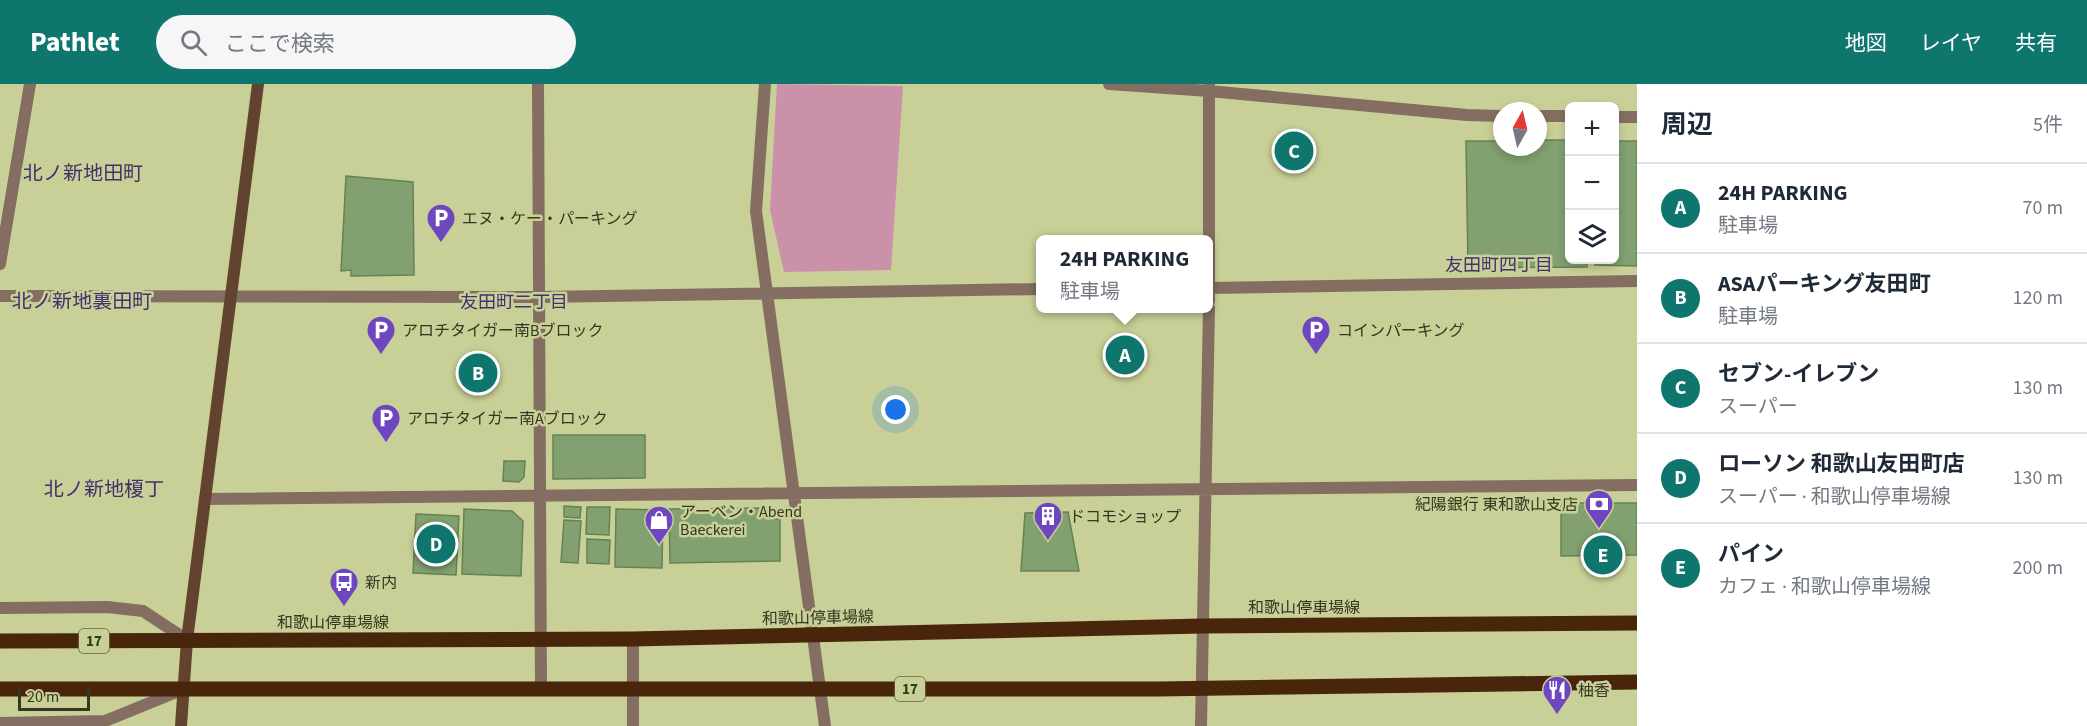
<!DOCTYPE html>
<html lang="ja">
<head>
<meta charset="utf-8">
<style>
  :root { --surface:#fff; --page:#f6f6f7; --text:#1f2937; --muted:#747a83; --line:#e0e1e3; --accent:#0f766e }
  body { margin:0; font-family:"Source Sans 3","Noto Sans JP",sans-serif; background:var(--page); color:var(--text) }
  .controls { position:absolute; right:18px; top:18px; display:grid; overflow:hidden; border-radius:9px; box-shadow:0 3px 9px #0003 }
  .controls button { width:54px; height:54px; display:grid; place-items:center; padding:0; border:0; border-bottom:2px solid var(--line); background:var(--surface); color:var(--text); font:30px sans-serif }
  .compass { position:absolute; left:1493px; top:18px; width:54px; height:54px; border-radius:50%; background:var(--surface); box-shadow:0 3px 9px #0003; rotate:8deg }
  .scale { position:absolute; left:18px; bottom:15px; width:72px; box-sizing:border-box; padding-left:6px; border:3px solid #353720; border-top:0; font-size:16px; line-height:21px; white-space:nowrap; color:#353720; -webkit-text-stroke:4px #c9d097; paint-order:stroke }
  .you { position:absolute; left:896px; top:326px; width:21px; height:21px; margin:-15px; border:4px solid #fff; border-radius:50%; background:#1a73e8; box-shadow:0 0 0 9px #1a73e833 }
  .badge { display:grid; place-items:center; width:39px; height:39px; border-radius:50%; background:var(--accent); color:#fff; font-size:20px; font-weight:700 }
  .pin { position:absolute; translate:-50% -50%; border:3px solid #fff; box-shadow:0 2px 6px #0006 }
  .popup { position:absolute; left:1036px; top:151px; width:177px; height:78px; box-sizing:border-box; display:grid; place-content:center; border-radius:9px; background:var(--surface); filter:drop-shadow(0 2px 4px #0005); font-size:20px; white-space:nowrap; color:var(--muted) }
  .popup b { font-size:22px; color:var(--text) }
  .popup::after { content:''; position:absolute; left:50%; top:100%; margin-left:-12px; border:12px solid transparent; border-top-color:var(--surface) }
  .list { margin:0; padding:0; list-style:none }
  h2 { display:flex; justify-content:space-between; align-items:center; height:78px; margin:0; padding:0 24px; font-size:26px }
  h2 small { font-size:20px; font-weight:400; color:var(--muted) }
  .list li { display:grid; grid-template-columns:39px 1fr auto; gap:18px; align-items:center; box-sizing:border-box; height:90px; padding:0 24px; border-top:2px solid var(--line) }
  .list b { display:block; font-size:22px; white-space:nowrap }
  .list p { margin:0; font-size:20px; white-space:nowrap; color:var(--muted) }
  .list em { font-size:20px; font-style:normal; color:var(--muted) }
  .icon { flex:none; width:33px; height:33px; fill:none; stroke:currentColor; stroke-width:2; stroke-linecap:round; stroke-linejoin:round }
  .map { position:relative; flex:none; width:1637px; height:642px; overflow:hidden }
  header { display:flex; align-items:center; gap:36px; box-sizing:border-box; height:84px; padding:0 30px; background:var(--accent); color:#fff }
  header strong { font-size:28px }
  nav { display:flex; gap:33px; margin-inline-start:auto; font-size:21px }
  .search { width:420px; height:54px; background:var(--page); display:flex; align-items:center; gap:15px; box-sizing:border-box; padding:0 21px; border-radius:33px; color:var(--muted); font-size:22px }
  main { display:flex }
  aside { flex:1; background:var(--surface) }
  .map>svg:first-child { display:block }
  .green { fill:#cb91a8 }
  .building { fill:#82a070; stroke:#658253; stroke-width:1.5 }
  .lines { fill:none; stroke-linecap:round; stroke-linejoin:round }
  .street { stroke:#846e61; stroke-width:12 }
  .secondary { stroke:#614330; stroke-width:12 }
  .primary { stroke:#48250b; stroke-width:15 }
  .labels { text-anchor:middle; stroke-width:5; stroke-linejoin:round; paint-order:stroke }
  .shield { fill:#c9d097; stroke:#616544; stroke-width:1.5 }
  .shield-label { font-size:15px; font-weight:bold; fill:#353720 }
  .poi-label { font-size:16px; fill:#353720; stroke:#c9d097; text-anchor:start }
  .street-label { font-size:16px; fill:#353720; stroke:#c9d097 }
  .neighbourhood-label { font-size:18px; fill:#42326d; stroke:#c9d097 }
  .quarter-label { font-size:20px; fill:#42326d; stroke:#c9d097 }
</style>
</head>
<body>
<header>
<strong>Pathlet</strong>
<div class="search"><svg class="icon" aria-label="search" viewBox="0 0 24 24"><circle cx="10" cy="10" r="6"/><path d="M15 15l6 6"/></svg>ここで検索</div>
<nav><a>地図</a><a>レイヤ</a><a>共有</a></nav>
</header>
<main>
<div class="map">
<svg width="1637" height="642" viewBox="0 0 1637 642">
  <rect width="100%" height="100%" fill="#c9d097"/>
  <path class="green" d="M777,0L903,2L891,186L784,188L770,126Z"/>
  <path class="building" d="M1538,56H1570V176H1587V183L1468,184L1466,57H1502V63H1538Z
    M1614,57H1637V182L1595,181V176H1614Z
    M346,92L413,98L414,191L351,192V186L341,187Z
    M553,351H645V394L553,395Z
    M504,377H525L524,393L519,398L503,397Z
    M1561,419H1637V471L1561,472Z
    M564,422L581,423L580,434L564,433Z
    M587,423H610L609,451L586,450Z
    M774,424V435H780V477L670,479L669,425Z
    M464,425L512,427L523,437L521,492L462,490Z
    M616,425L663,426L662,484L615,483Z
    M1068,428L1079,487H1021L1025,429Z
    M416,430L459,432L456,491L413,489Z
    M564,436L581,437L578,479L561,478Z
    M587,455L610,456L609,480L587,479Z"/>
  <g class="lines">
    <path class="street" d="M538,0L541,606
      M765,0L756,127L825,642
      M1109,0L1209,7L1467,31L1502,32
      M1538,32H1570
      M1614,33H1637
      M0,180L30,0
      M1209,204L1637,197
      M0,212L540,213L1041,205
      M1209,217V0
      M205,415L1637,401
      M0,524L107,523L143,527L187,556
      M0,639L105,637L179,607
      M633,642V555
      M1201,642L1209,224"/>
    <path class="secondary" d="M181,642L187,556L258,0"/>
    <path class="primary" d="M0,557L633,555L1202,542L1637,539
      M0,605H1159L1637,598"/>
  </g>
  <defs>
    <g id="parking-pin" transform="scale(1.5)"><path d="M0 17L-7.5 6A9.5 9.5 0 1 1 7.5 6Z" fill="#6e47c0" stroke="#c9d097"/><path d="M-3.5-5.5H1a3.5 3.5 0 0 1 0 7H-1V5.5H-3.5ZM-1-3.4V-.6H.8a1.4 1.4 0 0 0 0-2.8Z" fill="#fff"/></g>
    <g id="bank-pin" transform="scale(1.5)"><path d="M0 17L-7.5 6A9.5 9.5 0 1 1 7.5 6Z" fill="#6e47c0" stroke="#c9d097"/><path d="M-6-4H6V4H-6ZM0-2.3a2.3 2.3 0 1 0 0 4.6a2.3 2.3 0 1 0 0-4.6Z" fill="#fff"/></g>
    <g id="building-pin" transform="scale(1.5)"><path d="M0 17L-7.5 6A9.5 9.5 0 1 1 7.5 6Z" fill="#6e47c0" stroke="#c9d097"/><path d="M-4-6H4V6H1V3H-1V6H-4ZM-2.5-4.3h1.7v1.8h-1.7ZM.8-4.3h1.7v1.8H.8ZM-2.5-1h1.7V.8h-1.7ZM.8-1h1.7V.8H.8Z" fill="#fff"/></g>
    <g id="shop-pin" transform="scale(1.5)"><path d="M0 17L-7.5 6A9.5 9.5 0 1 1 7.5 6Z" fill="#6e47c0" stroke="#c9d097"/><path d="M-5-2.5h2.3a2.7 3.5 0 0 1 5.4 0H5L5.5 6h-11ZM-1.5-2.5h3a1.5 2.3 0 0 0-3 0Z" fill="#fff"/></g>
    <g id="bus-pin" transform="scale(1.5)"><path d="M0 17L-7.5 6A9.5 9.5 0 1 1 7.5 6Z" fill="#6e47c0" stroke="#c9d097"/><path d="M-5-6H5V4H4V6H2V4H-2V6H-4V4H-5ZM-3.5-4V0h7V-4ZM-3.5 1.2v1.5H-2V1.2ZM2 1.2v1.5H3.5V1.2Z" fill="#fff"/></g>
    <g id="restaurant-pin" transform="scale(1.5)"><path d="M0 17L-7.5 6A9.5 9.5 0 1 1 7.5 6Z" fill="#6e47c0" stroke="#c9d097"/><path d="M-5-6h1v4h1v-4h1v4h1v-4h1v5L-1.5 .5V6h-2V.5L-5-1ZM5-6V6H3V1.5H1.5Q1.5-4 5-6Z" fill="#fff"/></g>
  </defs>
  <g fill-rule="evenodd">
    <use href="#parking-pin" x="441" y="134"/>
    <use href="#parking-pin" x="381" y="246"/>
    <use href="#parking-pin" x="1316" y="246"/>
    <use href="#parking-pin" x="386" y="334"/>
    <use href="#bank-pin" x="1599" y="420"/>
    <use href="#building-pin" x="1048" y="432"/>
    <use href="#shop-pin" x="659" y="436"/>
    <use href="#bus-pin" x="344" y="498"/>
    <use href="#restaurant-pin" x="1557" y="606"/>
  </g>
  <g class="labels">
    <g class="shield">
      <rect x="79" y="545" width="30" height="24" rx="4.5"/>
      <rect x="895" y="593" width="30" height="24" rx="4.5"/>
    </g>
    <g class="shield-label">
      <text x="94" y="562">17</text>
      <text x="910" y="610">17</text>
    </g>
    <g class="poi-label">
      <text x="462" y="140">エヌ・ケー・パーキング</text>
      <text x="402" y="252">アロチタイガー南Bブロック</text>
      <text x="1337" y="252">コインパーキング</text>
      <text x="407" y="340">アロチタイガー南Aブロック</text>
      <text x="1578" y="426" text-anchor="end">紀陽銀行 東和歌山支店</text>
      <text x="680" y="433">アーベン・Abend<tspan x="680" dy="18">Baeckerei</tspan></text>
      <text x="1069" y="438">ドコモショップ</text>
      <text x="365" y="504">新内</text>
      <text x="1578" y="612">柚香</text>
    </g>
    <g class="street-label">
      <text x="1304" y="529">和歌山停車場線</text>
      <text transform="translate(818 533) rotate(-1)" y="6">和歌山停車場線</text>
      <text x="333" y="544">和歌山停車場線</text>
    </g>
    <g class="neighbourhood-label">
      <text x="1499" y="187">友田町四丁目</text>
      <text x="514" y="224">友田町二丁目</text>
    </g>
    <g class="quarter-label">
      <text x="83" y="96">北ノ新地田町</text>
      <text x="82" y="224">北ノ新地裏田町</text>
      <text x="104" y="412">北ノ新地榎丁</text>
    </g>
  </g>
</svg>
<div class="controls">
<button>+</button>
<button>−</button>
<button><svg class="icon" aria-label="layers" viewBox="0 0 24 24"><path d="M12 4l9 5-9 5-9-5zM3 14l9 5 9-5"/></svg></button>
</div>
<svg class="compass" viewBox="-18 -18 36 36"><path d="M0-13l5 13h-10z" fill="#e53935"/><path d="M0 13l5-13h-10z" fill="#747a83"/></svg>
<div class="scale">20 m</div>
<div class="you"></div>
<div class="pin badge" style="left:1125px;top:271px">A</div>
<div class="popup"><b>24H PARKING</b>駐車場</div>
<div class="pin badge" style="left:478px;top:289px">B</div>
<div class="pin badge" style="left:1294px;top:67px">C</div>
<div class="pin badge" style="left:436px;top:460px">D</div>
<div class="pin badge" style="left:1603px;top:471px">E</div>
</div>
<aside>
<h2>周辺<small>5件</small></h2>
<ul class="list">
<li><span class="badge">A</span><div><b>24H PARKING</b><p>駐車場</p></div><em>70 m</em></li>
<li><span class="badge">B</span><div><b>ASAパーキング友田町</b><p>駐車場</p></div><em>120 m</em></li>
<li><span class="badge">C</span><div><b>セブン-イレブン</b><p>スーパー</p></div><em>130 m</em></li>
<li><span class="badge">D</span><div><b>ローソン 和歌山友田町店</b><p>スーパー · 和歌山停車場線</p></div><em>130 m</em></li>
<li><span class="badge">E</span><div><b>パイン</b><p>カフェ · 和歌山停車場線</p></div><em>200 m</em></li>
</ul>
</aside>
</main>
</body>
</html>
